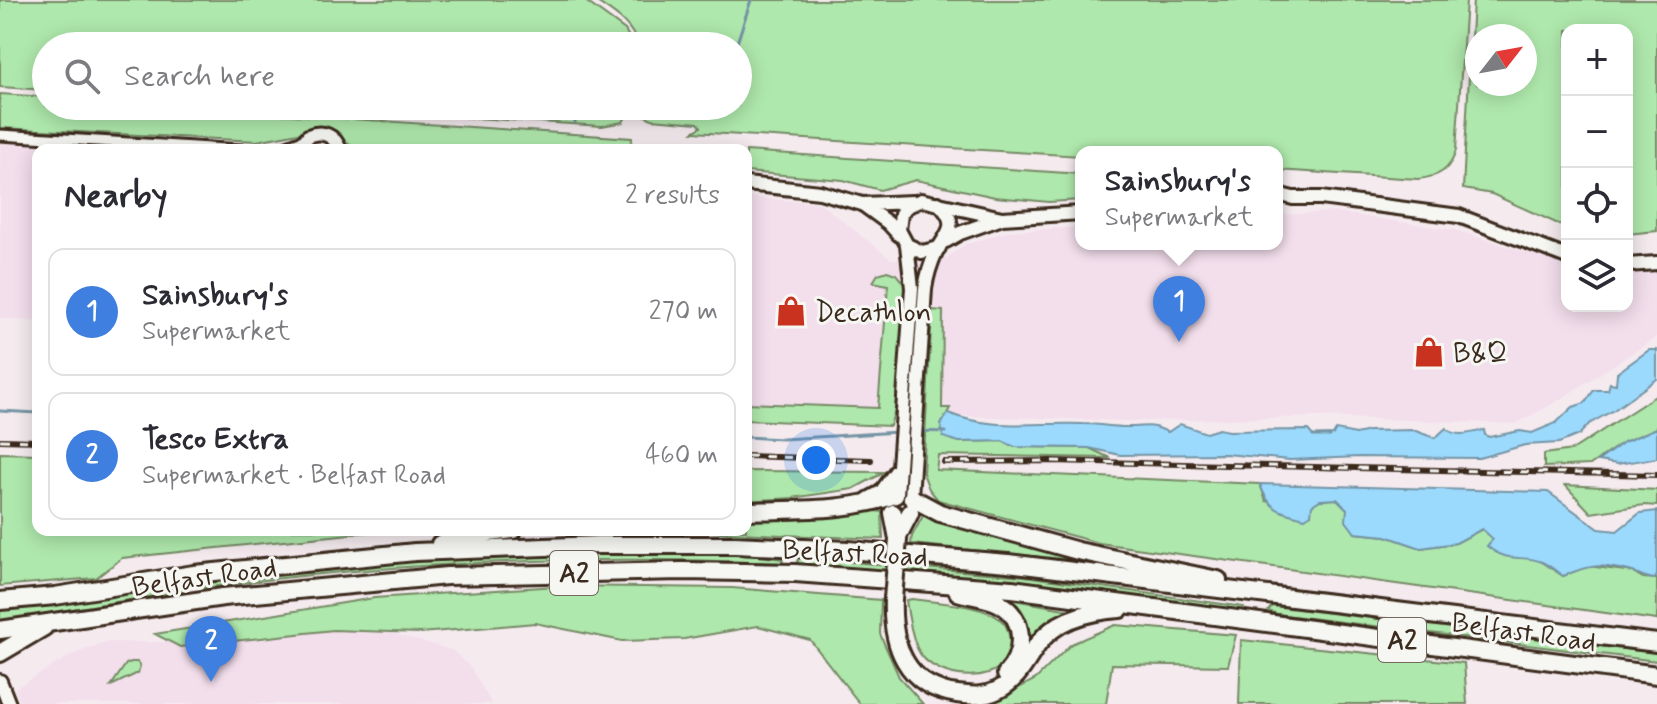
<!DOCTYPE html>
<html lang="en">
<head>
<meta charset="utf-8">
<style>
  :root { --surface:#fff; --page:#f7f7f7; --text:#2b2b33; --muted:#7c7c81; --line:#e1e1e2; --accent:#c8321e }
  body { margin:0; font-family:Mynerve,sans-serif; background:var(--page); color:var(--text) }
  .controls { position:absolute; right:24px; top:24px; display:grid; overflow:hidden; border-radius:16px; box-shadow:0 4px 20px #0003 }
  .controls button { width:72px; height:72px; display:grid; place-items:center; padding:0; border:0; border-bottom:2px solid var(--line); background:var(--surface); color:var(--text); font:40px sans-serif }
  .compass { position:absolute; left:1465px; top:24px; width:72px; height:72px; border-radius:50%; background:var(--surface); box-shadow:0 4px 20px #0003; rotate:59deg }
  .you { position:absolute; left:816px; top:460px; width:28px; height:28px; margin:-20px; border:6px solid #fff; border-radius:50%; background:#1a73e8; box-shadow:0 0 0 12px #1a73e833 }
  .badge { display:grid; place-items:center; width:52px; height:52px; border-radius:50%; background:var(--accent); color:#fff; font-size:26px; font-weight:700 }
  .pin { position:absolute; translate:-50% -66px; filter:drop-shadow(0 2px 4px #0008) }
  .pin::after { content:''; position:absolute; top:42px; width:28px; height:24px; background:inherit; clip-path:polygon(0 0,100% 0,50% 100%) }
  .popup { position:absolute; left:1075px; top:146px; width:208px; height:104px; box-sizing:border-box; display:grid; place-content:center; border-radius:16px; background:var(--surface); filter:drop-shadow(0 2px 6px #0005); font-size:26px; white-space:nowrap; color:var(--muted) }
  .popup b { font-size:30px; color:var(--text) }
  .popup::after { content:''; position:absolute; left:50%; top:100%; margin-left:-16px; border:16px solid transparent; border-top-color:var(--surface) }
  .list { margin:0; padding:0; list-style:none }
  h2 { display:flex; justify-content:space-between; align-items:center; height:104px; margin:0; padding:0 32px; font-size:34px }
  h2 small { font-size:26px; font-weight:400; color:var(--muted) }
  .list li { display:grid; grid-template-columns:52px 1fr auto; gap:24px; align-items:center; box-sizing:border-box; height:128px; margin:0 16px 16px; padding:0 16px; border:2px solid var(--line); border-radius:16px }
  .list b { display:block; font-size:30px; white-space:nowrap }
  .list p { margin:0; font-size:26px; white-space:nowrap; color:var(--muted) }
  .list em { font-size:26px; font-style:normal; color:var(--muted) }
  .icon { flex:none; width:44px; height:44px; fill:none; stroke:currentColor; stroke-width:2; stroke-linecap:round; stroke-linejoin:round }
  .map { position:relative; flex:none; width:1657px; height:704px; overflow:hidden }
  .search { position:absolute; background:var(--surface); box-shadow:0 4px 20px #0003; left:32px; top:32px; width:720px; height:88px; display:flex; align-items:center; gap:20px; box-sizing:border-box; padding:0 28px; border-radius:44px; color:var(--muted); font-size:30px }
  .panel { position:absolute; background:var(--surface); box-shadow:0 4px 20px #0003; left:32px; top:144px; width:720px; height:392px; border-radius:16px }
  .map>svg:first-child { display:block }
  .built { fill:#f3deec }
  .green { fill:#afe8ac; stroke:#758965; stroke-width:2; fill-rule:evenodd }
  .water { fill:#9cdafd; stroke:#7594a4; stroke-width:2 }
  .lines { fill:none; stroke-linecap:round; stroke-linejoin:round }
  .stream { stroke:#7594a4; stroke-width:3 }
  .minor-casing { stroke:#3b2a1e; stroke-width:15 }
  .tertiary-casing { stroke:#3b2a1e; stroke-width:18 }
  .trunk-casing { stroke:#3b2a1e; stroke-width:22 }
  .minor { stroke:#f6f6f2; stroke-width:9 }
  .tertiary { stroke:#f6f6f2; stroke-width:12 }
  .trunk { stroke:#f6f6f2; stroke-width:16 }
  .rail-casing { stroke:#3b2a1e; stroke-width:6 }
  .rail { stroke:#f6f6f2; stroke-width:3; stroke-dasharray:9; stroke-linecap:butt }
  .trunk-bridge-casing { stroke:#3b2a1e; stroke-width:22; stroke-linecap:butt }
  .trunk-bridge { stroke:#f6f6f2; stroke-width:16 }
  .labels { text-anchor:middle; stroke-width:6; stroke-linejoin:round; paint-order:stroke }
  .shield { fill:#f6f6f2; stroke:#73675e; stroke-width:2 }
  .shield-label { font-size:26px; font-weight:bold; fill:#3b2a1e }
  .poi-label { font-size:28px; fill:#3b2a1e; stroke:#f6f6f2; text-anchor:start }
  .street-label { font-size:28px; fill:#3b2a1e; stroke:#f6f6f2 }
</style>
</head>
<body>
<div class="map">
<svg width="1657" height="704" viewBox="0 0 1657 704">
  <rect width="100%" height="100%" fill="#f5ebef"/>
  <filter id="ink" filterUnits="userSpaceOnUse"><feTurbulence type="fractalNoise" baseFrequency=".0125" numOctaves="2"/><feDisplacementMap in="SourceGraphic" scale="16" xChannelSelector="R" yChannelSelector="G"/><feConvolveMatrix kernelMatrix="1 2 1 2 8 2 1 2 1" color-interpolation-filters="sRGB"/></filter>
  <g filter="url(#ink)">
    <path class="built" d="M0,140L136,150H38V322L0,318Z
      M746,197L820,203L891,259L942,261L964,245L1009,231L1081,227V244H1277V215L1333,212L1455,230L1567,265V306H1627V275L1657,269V337L1556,402L1516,424L1320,417L1132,421L928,415L895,409L906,286L873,282L888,285L878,409L746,403Z
      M366,626L452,650L471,668L492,704H20L15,688L70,656L105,642H222Z"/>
    <path class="green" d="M0,0H584L625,30L634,46H46V90L0,87Z
      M594,0H1466L1456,150C1451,170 1438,177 1418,179L1277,170V152H1081V156L693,132L701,127L698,123L652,119L641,114L639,106H738V46H638C632,23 613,13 594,0Z
      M1473,0H1657V231L1627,234V30H1567V228L1492,194L1463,189ZM1477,36H1525V84H1477Z
      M0,94L46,97V106H162L632,138L631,150H380L360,149L319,129L257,141L0,128Z
      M286,106H632L623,122L602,126Z
      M746,151L1081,174V200L1049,202L995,197L916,180L880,190L843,180L746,172Z
      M887,271L896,274L906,286L895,409L890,426L746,420V403L878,408L888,285L873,282L878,274Z
      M932,310L943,311L942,408H950L941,425L959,442L1002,441L1015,447L1089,448L1110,458L938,455L936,470L1260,484L1266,501L1311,514V505L1320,500L1337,499L1347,509L1355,533L1386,536L1421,548L1456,543L1482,529L1494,539L1488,545L1541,561L1563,576L1588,566L1633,572L1643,578L1657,579V620L1099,543L938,500L929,489L923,473Z
      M1657,395V428L1624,442L1590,465L1544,467V454L1572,450Z
      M0,453L38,454V530H389L122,558L96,578L0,586Z
      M746,471L885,472L853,489L792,498L746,501Z
      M1565,485L1657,490V506L1644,505L1591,513Z
      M876,511L882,512L883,539L710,532H571L746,530V517Z
      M924,514L1104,563L911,544L912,536Z
      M606,552L742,554L783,559L782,563C589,555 394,561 203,588L207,580L401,560Z
      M800,558L1024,576L1244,607L1243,610L950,575L799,564L797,561Z
      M181,585L187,586L184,591L0,621V610L56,605Z
      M558,586L732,588L881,600L880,634L899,677L923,704H860L810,640L758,626L684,639L622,641L535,623L420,633L333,630L180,647L155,634L374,598Z
      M1003,598L1070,610L1053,620L1024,661C1033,629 1027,620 1003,598Z
      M912,599C936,603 984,604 1001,620C1008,626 1009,633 1010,642C1015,687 933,685 917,648C911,633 908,615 906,600Z
      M1272,606L1657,653V661L1277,614L1268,611Z
      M1115,625L1236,635L1228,666L1112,664L1106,704H988L1036,679L1071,644Z
      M1241,640L1464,663L1467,704H1239Z
      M131,662H137L140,666L138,673L111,686L126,664Z"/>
    <path class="water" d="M1649,350H1657V379L1614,410L1589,424L1579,435L1559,443L1525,445L1479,458L1359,457L1290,460L1226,454L1120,455L1089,448L1015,447L1002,441L959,442L943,437L941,425L948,413C991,431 1038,422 1083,424C1098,424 1112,427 1127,427C1149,427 1147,423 1168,432L1180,424L1206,433L1219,429L1229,431L1308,430L1313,436L1333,435L1336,430L1356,434L1369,431L1413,430L1435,438L1446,428C1454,438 1472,433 1484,430L1485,435L1489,437L1520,431L1532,433L1556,423L1573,407L1585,403L1594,390H1608L1610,383L1616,384L1617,373Z
      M1657,428V458L1617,464L1598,461L1624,442Z
      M1260,484L1548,492L1599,529L1617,531L1640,513L1657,511V575L1655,579C1644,578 1638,573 1629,571C1599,564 1591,564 1563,576C1557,572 1549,565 1542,562C1522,554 1508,564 1487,546L1493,539L1482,529L1456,543L1421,548L1386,536L1355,533L1346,521L1347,509L1337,499L1320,500L1312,505L1311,514L1305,518C1279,512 1269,510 1260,484Z"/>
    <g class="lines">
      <path class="stream" d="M644,40L680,39L723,46
        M608,46L616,42L628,43
        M736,46L751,0
        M575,122L580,106
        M0,411L38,413
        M917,431L946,432
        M1313,436H1330
        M746,437L783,439L898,432"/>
      <g class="minor-casing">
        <path id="minor" d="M0,135L242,150
          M276,150L303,140"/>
      </g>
      <g class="tertiary-casing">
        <path id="tertiary" d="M298,150L308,136C322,130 335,135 340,150
          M746,184L820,192L862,204L913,202
          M1277,194L1293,198H1321L1459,216L1567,257
          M862,204L888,223L899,235
          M946,241L960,233L1002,218
          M907,245L922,252L939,248
          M1627,265L1657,263
          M897,494L912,288L907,245L899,230L901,214L906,207L921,200L1002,218L1081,213
          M868,499L881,492L896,471
          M914,504L911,497L925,289C927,275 930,265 936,252C947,233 961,224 938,203
          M0,681L9,704"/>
      </g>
      <g class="trunk-casing">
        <path id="trunk" d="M912,498L940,513L1078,551L1218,580
          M746,511C795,509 848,512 895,495
          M893,513L898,539
          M898,536L910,513
          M440,544L472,535L513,530
          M958,592C971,596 985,597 996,602C1026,615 1026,652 1006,674
          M893,599C891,645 906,687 957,694C972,696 984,697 998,690C1019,679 1025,662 1038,644C1056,619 1091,611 1120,609
          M0,601L55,596L194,574L415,552L598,545H735L848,550L1008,563L1657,643
          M0,630L223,597L447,576L682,571L795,573L1012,589L1657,675
          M0,653L44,627"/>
      </g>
      <use href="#minor" class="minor"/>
      <use href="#tertiary" class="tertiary"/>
      <use href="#trunk" class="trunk"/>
      <g class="rail-casing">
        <path id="rail" d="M0,440L38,441
          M746,456L871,460
          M944,462L1051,461L1657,475"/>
      </g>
      <use href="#rail" class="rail"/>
      <g class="trunk-bridge-casing">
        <path id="trunk-bridge" d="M893,599L898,539"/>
      </g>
      <use href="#trunk-bridge" class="trunk-bridge"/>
    </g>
  </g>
  <defs>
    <g id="shop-bare" transform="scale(2.4)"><path d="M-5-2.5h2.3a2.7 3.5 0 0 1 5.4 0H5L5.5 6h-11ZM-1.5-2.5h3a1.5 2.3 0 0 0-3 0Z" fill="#c8321e" stroke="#f6f6f2" stroke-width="2.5" paint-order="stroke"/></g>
  </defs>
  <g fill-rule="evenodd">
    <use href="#shop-bare" x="791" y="311"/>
    <use href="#shop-bare" x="1429" y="352"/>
  </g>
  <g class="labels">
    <g class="shield">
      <rect x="550" y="551" width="48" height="44" rx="6"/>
      <rect x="1378" y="618" width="48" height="44" rx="6"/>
    </g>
    <g class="shield-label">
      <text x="574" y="582">A2</text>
      <text x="1402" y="649">A2</text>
    </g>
    <g class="poi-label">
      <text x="815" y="321">Decathlon</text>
      <text x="1453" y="362">B&amp;Q</text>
    </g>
    <g class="street-label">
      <text transform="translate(855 552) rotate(3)" y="10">Belfast Road</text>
      <text transform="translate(204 576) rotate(-8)" y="10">Belfast Road</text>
      <text transform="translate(1524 631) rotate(8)" y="10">Belfast Road</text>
    </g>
  </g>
</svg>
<div class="controls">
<button>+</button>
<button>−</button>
<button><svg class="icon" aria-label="locate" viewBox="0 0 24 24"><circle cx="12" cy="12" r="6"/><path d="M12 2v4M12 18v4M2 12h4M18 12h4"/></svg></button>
<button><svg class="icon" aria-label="layers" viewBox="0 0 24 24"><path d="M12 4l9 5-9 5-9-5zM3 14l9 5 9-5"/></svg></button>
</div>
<svg class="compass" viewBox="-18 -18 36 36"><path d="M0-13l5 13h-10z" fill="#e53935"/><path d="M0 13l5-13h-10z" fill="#7c7c81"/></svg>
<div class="you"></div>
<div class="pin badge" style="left:1179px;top:342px;background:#3f7fe0">1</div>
<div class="popup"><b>Sainsbury's</b>Supermarket</div>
<div class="pin badge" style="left:211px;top:682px;background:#3f7fe0">2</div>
<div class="search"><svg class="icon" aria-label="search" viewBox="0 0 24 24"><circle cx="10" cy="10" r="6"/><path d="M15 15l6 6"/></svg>Search here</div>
<section class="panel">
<h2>Nearby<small>2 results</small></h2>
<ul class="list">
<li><span class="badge" style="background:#3f7fe0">1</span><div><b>Sainsbury's</b><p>Supermarket</p></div><em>270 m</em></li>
<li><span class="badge" style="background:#3f7fe0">2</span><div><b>Tesco Extra</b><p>Supermarket · Belfast Road</p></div><em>460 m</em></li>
</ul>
</section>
</div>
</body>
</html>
